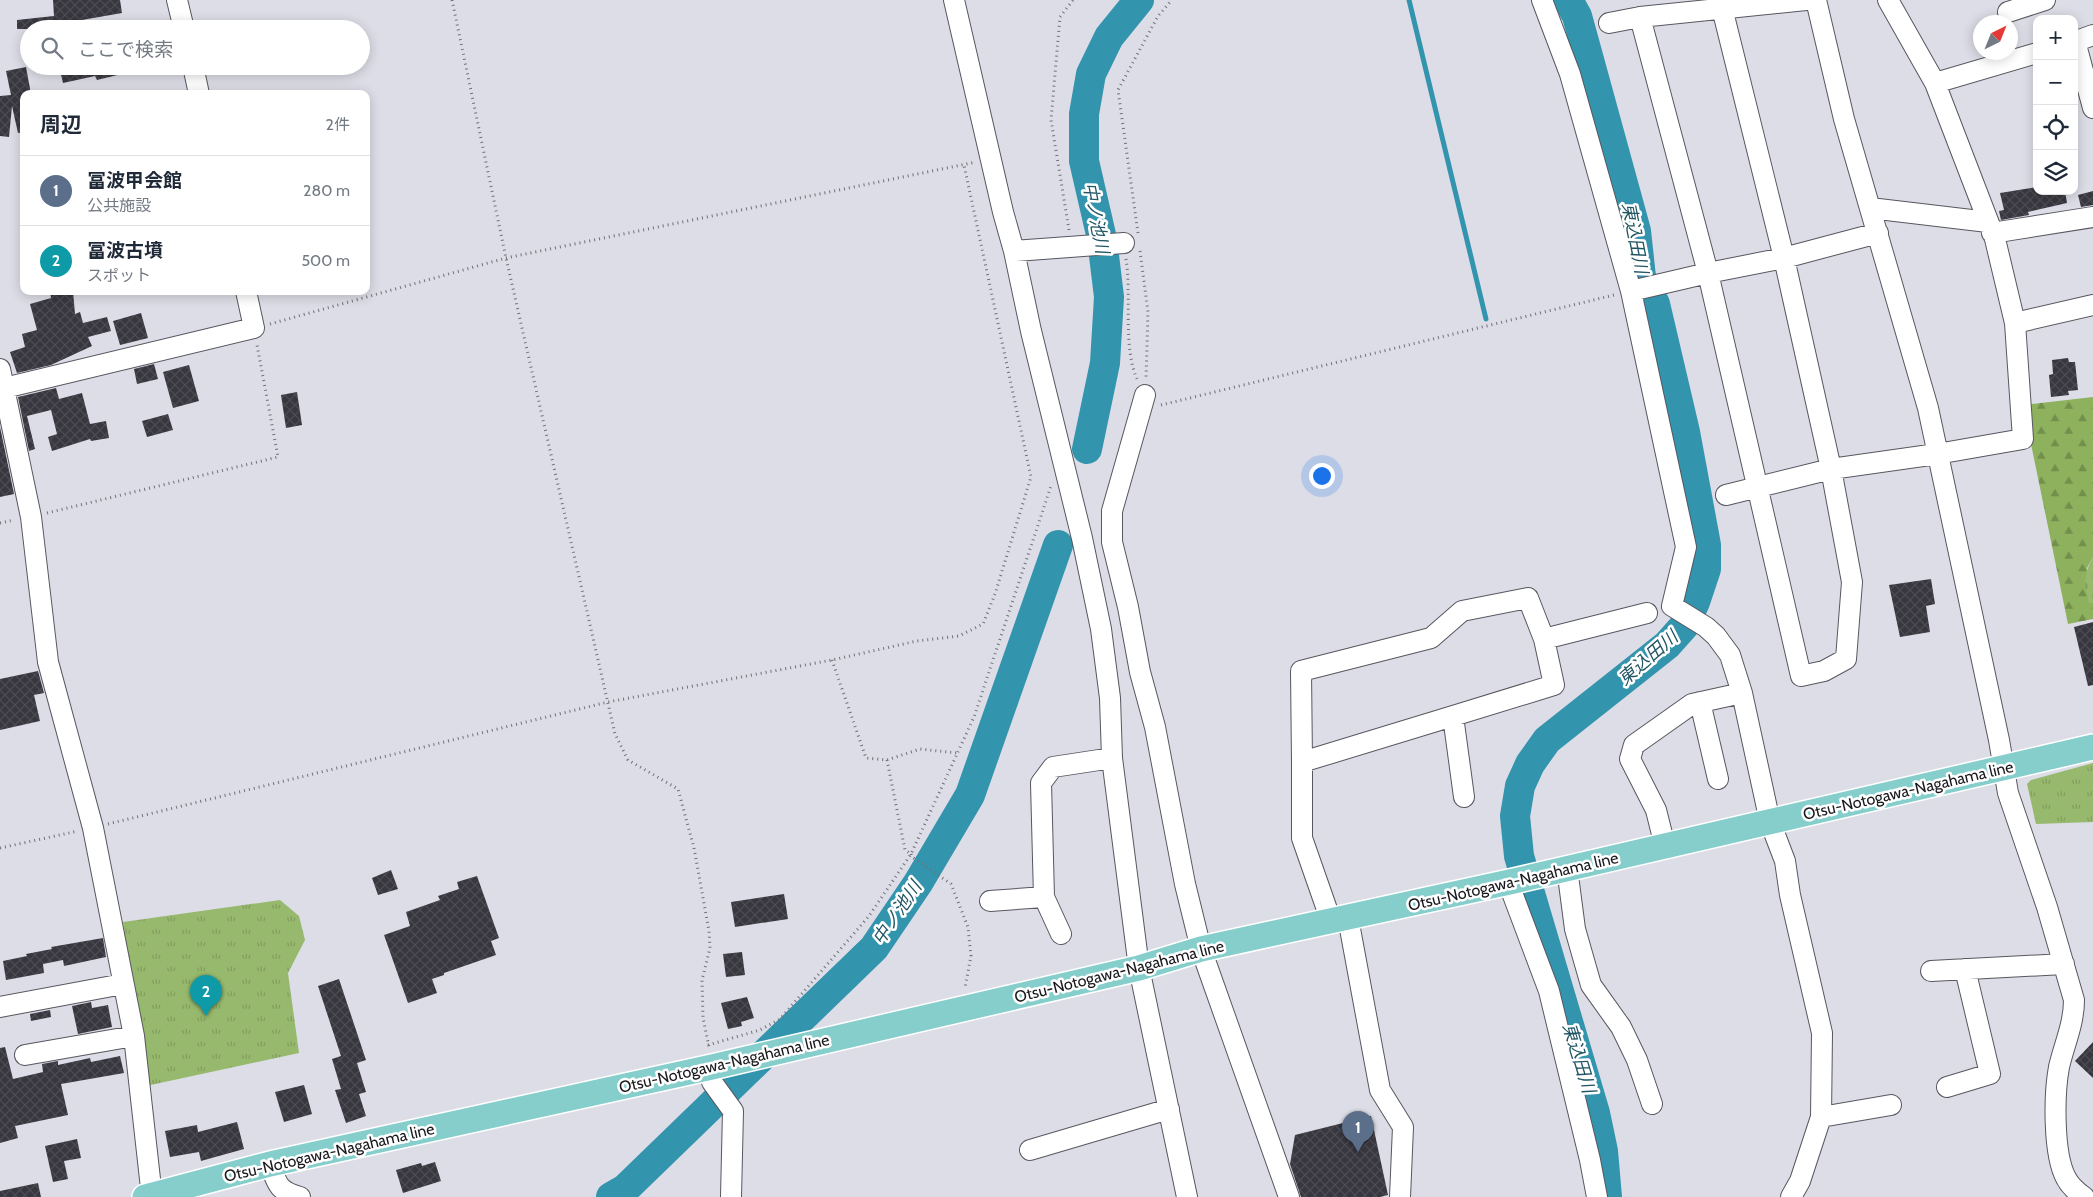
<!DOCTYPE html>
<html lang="ja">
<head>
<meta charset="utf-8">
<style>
  :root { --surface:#fff; --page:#f6f6f7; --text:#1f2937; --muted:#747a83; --line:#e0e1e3; --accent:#1a73e8 }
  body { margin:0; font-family:Cabin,"Noto Sans JP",sans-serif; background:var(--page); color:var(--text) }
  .controls { position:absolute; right:15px; top:15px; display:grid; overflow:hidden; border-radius:10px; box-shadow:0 2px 12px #0003 }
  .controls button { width:45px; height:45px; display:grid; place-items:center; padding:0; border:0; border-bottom:1px solid var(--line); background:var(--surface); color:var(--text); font:25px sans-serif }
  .compass { position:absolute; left:1973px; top:15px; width:45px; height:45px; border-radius:50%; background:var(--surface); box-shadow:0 2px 12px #0003; rotate:43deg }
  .you { position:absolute; left:1321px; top:475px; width:18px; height:18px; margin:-12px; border:4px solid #fff; border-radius:50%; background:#1a73e8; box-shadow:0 0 0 8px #1a73e833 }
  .badge { display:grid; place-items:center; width:32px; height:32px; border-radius:50%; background:var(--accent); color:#fff; font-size:16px; font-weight:700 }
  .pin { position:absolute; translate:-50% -41px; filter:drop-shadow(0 1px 2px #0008) }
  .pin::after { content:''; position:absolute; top:26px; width:18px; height:15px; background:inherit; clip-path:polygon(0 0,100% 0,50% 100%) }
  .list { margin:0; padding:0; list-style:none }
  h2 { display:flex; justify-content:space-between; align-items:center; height:65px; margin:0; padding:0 20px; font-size:21px }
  h2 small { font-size:16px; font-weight:400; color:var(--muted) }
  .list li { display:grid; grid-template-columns:32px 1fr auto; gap:15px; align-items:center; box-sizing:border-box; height:70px; padding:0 20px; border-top:1px solid var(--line) }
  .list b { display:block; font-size:19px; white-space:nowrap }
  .list p { margin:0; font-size:16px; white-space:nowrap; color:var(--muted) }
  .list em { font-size:16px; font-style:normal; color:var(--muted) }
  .icon { flex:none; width:28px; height:28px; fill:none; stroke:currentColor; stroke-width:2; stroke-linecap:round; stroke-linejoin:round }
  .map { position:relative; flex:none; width:2093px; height:1197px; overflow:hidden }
  .search { position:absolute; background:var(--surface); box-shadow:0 2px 12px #0003; left:20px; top:20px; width:350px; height:55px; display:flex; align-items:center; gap:12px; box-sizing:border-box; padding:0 18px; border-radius:28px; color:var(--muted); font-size:19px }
  .panel { position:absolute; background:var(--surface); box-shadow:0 2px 12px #0003; left:20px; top:90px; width:350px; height:205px; border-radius:10px }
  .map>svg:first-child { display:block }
  .grass { fill:url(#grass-tufts) }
  .forest { fill:url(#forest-firs) }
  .cemetery { fill:url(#cemetery-stones) }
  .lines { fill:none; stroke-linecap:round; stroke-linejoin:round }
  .stream { stroke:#3394ae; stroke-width:5 }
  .river { stroke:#3394ae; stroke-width:30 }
  .building { fill:url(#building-cross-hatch) }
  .minor-casing { stroke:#585760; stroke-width:22 }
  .major-casing { stroke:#fff; stroke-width:28 }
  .path { stroke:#717178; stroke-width:3; stroke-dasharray:1 4; stroke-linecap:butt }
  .minor { stroke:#fff; stroke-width:20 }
  .major { stroke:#85cecb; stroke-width:25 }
  .labels { text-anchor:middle; stroke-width:5; stroke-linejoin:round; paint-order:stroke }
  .street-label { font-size:16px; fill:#19181c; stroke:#fff }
  .water-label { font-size:18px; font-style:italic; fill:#225664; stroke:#fff }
</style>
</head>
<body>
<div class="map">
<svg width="2093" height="1197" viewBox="0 0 2093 1197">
  <defs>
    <pattern id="grass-tufts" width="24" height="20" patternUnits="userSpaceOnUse" patternTransform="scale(1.25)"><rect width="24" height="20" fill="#97b96d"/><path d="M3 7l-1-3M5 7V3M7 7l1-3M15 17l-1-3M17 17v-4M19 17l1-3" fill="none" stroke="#829e5e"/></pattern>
    <pattern id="forest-firs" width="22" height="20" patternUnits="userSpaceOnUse" patternTransform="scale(1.25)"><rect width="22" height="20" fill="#8db15d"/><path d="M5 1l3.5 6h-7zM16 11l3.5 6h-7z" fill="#728f4c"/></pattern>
    <pattern id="cemetery-stones" width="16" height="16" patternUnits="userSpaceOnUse" patternTransform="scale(1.25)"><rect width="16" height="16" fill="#97b96d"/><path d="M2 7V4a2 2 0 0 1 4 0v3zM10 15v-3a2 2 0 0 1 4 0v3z" fill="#829e5e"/></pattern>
    <pattern id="building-cross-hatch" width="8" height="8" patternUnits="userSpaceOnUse" patternTransform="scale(1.25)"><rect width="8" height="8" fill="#38373f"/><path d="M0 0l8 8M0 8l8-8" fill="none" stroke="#4c4b52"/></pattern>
  </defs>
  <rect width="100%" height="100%" fill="#dddde7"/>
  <path class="grass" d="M2093,763V822L2036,824L2027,784L2031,780Z
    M280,900L299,916L305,940L288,973L299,1053L146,1086L123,922Z"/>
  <path class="forest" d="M2093,397V557L2087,568L2089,603H2093V619L2068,624L2023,405Z"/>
  <path class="cemetery" d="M2093,557V603H2089C2084,583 2083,576 2093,557Z"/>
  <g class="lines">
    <path class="stream" d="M1409,0L1486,319"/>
    <path class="river" d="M1568,0L1577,16L1636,231L1641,277L1655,304L1685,432L1706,545V569L1695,602L1684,626L1667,645L1547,740L1530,764L1520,786L1515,816L1519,856L1595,1113L1603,1151L1607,1197
      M1087,449L1105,363L1109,297L1102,239L1084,161V114L1091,74L1109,37L1139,0
      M611,1197L625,1189L874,948L918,883L970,795L1058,545"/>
  </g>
  <path class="building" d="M53,0H120L122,13L82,20L83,27L73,29H17V20L54,16Z
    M59,66H133L134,71L97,80L95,76L63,83Z
    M26,67L31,94H24V132L18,133L12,106L9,137L0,136V96L11,95L6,71Z
    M2037,187V191H2065L2067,203L2028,212L2029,215L2001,220L1999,211L2004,210L2000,193Z
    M2093,191V205L2081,207L2078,195Z
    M50,291H73L75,314L80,312L83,323L107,317L111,331L88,337L92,346L51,365L17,373L10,352L25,347L22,334L37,330L30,304L51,298Z
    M141,313L148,338L120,345L113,321Z
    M2068,358L2069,362H2075L2078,390L2068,391L2069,395L2051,397L2049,375L2053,374L2052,360Z
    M154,364L158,379L137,384L134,369Z
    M189,365L199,401L173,408L163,372Z
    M56,388L59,399L82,393L90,424L106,421L109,438L91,441L90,439L52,451L48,437L57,434L51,410L27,416L35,449L29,451L18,397Z
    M297,392L302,425L286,428L281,395Z
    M168,414L173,430L147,437L142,421Z
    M0,427L14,494L0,497Z
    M1931,579L1935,604L1926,606L1930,632L1900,637L1889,585Z
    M2093,622V685L2088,686L2074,627Z
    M38,671L44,693L34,695L40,721L0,730V679Z
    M391,870L398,889L378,895L372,878Z
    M477,876L499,938L491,941L496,955L444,973V975L432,979L437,993L408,1003L384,935L410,926L406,912L440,900L438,896L459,889L457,882Z
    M784,894L788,919L735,927L731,902Z
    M103,938L106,957L64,966L63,960L43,964L44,973L6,980L3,961L27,956L26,954L52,949L51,947Z
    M742,952L745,975L726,977L723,954Z
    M339,979L366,1060L357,1063L366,1092L359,1094L366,1116L346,1123L335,1090L341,1089L332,1059L341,1056L318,986Z
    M747,997L754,1018L741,1022L742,1026L728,1029L721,1003Z
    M91,1002L92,1008L108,1005L112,1027L78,1034L72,1006Z
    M50,1010L51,1017L31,1021L30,1014Z
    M2093,1042V1078L2075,1061Z
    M5,1047L13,1079L43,1072L42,1064L58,1061V1065L90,1058L91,1062L120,1056L124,1073L61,1084L68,1115L15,1126L18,1138L0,1143V1048Z
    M304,1085L312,1114L284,1122L275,1092Z
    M1371,1116L1388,1195L1380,1197H1301L1290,1164L1295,1135Z
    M237,1122L244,1149L201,1161L199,1152L170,1157L165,1131L197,1125L198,1132Z
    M77,1139L81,1158L64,1161L68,1179L53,1182L45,1146Z
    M435,1162L441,1181L403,1193L396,1170L421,1163L422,1166Z
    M38,1183L41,1197H0V1191Z"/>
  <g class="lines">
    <g class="minor-casing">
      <path id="minor" d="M177,0L184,29
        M954,0L1003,212L1014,251L1031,331L1082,538L1101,629L1110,698L1112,758L1139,968L1187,1197
        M1542,0L1570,74L1631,291L1686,547L1672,606L1706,627L1716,636L1730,655L1742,693L1770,822L1785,861L1790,895L1822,1033L1821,1117L1800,1181L1791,1197
        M1816,0L1844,119L1928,408L1999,740L2008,793L2047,907L2074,1000C2074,1024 2064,1045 2059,1067C2054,1094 2053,1154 2066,1178C2070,1186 2077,1192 2084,1197
        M1888,0L1935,83
        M2008,12L2045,0
        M1640,17L1708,273L1801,676L1824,671L1846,659L1852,582L1831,469L1784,258L1722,8
        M1609,23L1640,17L1806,0
        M2075,41L2093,108
        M2074,42L2093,35
        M193,66L199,94
        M1870,208L1988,222
        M1992,233L2093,217
        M1014,251L1124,243
        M1631,291L1708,273L1784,258L1878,233
        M2015,323L2093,305
        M0,369L31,517L48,662L93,828L134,1036L152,1197
        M0,389L254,328L246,291
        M1145,395L1112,511V542L1128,607L1140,672L1155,727L1185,884L1201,949L1289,1197
        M1726,495L1831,469L1937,454L2023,439L2015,323L1995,239L1935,83L2037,53
        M1544,639L1647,613
        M1700,702L1718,779
        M1302,762L1301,671L1431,638L1462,611L1528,598L1544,639L1554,685L1453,716
        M1665,846L1656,810L1630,759L1634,745L1692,704L1742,693
        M1567,868L1575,929L1591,985L1621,1027L1637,1060L1652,1104
        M1508,882L1549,991L1590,1160L1597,1197
        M990,901L1044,897
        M1348,918L1380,1090L1403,1127L1400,1197
        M1331,921L1302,838V762L1453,716L1464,797
        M1061,934L1044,897L1041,783L1053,767L1112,758
        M1931,971L2064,964
        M0,1007L123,984
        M25,1055L134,1036
        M712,1067V1082L733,1111L731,1197
        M1947,1087L1990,1074L1965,969
        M1821,1117L1891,1105
        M1030,1150L1169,1109
        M270,1164C277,1184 278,1191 300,1197"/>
    </g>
    <g class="major-casing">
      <path id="major" d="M145,1197L270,1164L712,1067L1139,968L1201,949L1514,881L2093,747"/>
    </g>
    <path class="path" d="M452,0L506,258L615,734L628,760L678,789L694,848L709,931L710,948L702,980L703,1018L709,1047
      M1069,230L1051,120L1060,17L1073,0
      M1138,233L1118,90L1158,16L1172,0
      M1140,251L1148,312L1146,379
      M1126,259C1132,295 1122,349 1138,381
      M270,324L506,258L976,162
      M1161,405L1614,295
      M47,513L278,457L257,345
      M0,523L14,520
      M832,660L866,758L887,760L920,749L957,753
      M887,760L905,850L911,854
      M108,824L608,702L832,660L917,641L959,636L983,624L995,594L1031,477L964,165
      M0,848L78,831
      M911,854L912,857L951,884L968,927L971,956L965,988
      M708,1045L760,1030L780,1019L869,916L911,854L974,717L1051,486"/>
    <use href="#minor" class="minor"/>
    <use href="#major" class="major"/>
  </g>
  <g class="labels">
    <g class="street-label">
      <text transform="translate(1908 790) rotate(-13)" y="6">Otsu-Notogawa-Nagahama line</text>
      <text transform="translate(1513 881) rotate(-13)" y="6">Otsu-Notogawa-Nagahama line</text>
      <text transform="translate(1119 971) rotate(-14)" y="6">Otsu-Notogawa-Nagahama line</text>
      <text transform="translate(724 1063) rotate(-13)" y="6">Otsu-Notogawa-Nagahama line</text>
      <text transform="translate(329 1152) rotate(-13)" y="6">Otsu-Notogawa-Nagahama line</text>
    </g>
    <g class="water-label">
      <text transform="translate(1096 218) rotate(79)" y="6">中ノ池川</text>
      <text transform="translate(1635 238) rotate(79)" y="6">東込田川</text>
      <text transform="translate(1648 658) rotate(-41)" y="6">東込田川</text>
      <text transform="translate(897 913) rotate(-56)" y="6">中ノ池川</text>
      <text transform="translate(1579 1058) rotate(73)" y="6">東込田川</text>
    </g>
  </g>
</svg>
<div class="controls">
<button>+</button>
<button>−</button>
<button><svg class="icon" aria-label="locate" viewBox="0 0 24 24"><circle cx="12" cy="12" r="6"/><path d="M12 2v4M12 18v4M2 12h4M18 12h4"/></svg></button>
<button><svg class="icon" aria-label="layers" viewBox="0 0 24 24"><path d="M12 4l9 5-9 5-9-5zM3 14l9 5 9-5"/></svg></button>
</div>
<svg class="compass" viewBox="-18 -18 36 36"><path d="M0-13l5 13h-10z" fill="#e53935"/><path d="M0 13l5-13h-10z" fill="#747a83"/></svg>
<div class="you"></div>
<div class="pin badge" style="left:1358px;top:1152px;background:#5c6f8a">1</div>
<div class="pin badge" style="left:206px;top:1016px;background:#0f9aa8">2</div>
<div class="search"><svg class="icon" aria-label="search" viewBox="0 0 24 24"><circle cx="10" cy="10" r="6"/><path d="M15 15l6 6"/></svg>ここで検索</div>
<section class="panel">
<h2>周辺<small>2件</small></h2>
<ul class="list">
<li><span class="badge" style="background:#5c6f8a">1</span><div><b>冨波甲会館</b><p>公共施設</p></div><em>280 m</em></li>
<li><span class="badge" style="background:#0f9aa8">2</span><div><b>冨波古墳</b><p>スポット</p></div><em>500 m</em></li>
</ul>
</section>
</div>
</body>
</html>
